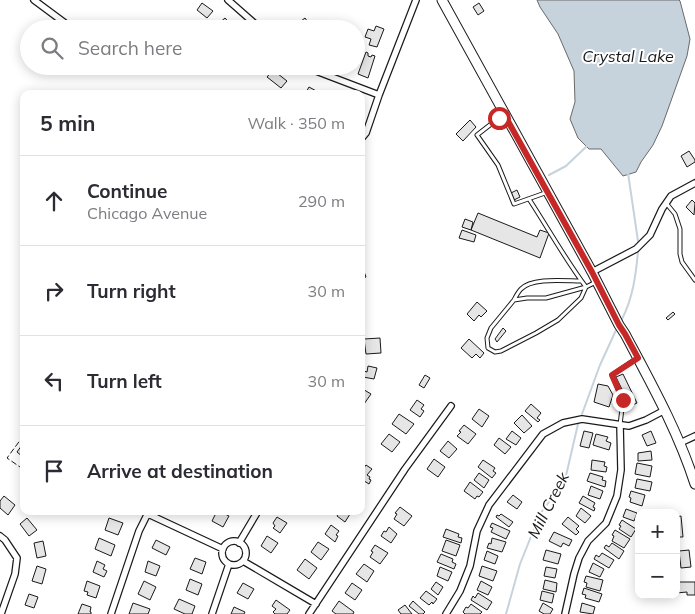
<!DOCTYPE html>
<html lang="en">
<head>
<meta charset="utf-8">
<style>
  :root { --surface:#fff; --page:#f7f7f7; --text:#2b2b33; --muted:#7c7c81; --line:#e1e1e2 }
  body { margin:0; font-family:Mulish,sans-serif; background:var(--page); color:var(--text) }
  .controls { position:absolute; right:15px; bottom:15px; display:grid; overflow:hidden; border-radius:10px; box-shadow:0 2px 12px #0003 }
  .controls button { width:45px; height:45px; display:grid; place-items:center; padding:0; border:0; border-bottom:1px solid var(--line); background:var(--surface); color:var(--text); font:25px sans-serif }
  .stop { position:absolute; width:15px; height:15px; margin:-11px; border:4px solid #c62828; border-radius:50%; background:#fff }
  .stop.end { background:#c62828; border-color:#fff; box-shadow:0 1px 5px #0008 }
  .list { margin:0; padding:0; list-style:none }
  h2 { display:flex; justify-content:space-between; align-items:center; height:65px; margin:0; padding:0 20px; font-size:21px }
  h2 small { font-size:16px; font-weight:400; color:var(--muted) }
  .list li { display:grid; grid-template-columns:32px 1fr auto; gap:15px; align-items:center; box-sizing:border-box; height:90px; padding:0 20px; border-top:1px solid var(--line) }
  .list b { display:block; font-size:19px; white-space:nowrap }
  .list p { margin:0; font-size:16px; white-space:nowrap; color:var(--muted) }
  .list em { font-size:16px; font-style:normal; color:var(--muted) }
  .icon { flex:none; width:28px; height:28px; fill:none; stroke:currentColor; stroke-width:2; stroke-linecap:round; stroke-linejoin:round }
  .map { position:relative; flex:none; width:695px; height:614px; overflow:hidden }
  .search { position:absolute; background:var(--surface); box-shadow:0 2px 12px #0003; left:20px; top:20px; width:345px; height:55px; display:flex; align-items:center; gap:12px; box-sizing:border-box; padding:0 18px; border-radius:28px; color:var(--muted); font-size:19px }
  .panel { position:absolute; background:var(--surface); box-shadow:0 2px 12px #0003; left:20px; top:90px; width:345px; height:425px; border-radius:10px }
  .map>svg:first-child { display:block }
  .water { fill:#c6d2dc; stroke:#6a6a6a }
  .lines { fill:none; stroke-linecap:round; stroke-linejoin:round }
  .stream { stroke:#c6d2dc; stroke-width:2 }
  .building { fill:#e6e6e6; stroke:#1a1a1a }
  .lane-casing { stroke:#1a1a1a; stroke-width:5 }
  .street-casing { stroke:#1a1a1a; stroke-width:8 }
  .secondary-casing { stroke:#1a1a1a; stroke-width:11 }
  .lane { stroke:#fff; stroke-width:3 }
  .street { stroke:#fff; stroke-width:5.5 }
  .secondary { stroke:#fff; stroke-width:9 }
  .fence { stroke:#1a1a1a; stroke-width:1; stroke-dasharray:6 2.5; stroke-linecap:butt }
  .route { stroke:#c62828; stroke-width:6 }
  .labels { text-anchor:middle; stroke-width:4; stroke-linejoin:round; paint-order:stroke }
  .water-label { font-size:16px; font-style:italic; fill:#1a1a1a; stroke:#fff }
</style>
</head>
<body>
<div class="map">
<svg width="695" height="614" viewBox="0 0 695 614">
  <rect width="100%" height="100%" fill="#fff"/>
  <path class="water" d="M537,0H679L680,1L690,39L687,56L662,126L653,145L641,162L636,172L623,176L601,149H589L578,138L570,119L575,102L574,71L558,34L540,7Z"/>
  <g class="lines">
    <path class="stream" d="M628,173L638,241
      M549,175L566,166L588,145
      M622,319C633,298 636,274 638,251
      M582,414L600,365L616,330
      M506,614L520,564L540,514L565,480L578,424"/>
  </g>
  <path class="building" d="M202,3L213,11L207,18L197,10Z
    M479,3L484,11L478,15L473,7Z
    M225,18L233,27L232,29H222L218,24Z
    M305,18L313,29H300L297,24Z
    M376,26L384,29L377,47L369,45L371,39L365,37L368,29L374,31Z
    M366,52L368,53V56L371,57L372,55L375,56L368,78L358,74Z
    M273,70L287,81L281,88L267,77Z
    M309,87L320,93V94H305Z
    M470,120L476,127L463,141L456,134Z
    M689,151L695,160V162L687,167L681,156Z
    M517,190L520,197L514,200L511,193Z
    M692,200L695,203L694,215L686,207Z
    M478,213L537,237L540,230L549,233L540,258L471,230Z
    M465,219L473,222L471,230L462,227Z
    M462,230L476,235L474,242L459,238Z
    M361,266H362L366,277L361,279Z
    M477,302L487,311L481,317L479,315L474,321L467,314Z
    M673,312L675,314L668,320L666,318Z
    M503,328L506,331L497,342L495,339Z
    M380,338L381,353L366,354L364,339Z
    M469,339L484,353L480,358L476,354L472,358L461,348Z
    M368,366L377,368L374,379L363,377L364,371L367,372Z
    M623,374L637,403L630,406L616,377Z
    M425,375L430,378L424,388L419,385Z
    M598,384L608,386L613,395L609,407L594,402Z
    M361,388L371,394L364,404L361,402Z
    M417,400L424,405L421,409L424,411L420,417L410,410Z
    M531,404L541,413L537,418L540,420L538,422L525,411Z
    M479,409L489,416L482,427L472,419Z
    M399,414L414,424L406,434L392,424Z
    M522,415L532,426L524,433L514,423Z
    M464,425L476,434L468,444L457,436L461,432L459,431Z
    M512,431L521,438L516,445L506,439Z
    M584,431L593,433L589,448L580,446Z
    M651,431L656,443L647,446L642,435Z
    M389,434L400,442L392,452L381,444Z
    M596,434L608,437L606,441L611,443L609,450L593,445Z
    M499,438L511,447L505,454L494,445Z
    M448,441L457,449L449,458L440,451Z
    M22,445L24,447L23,457L17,452Z
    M651,451L652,460L638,461V453Z
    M434,459L445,467L438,477L427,469Z
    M483,460L495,468L493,471L496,473L492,478L478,467Z
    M592,460L605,462L604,466L607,467L606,472L591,470Z
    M637,463L652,466L650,477L635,474Z
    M366,465L372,469L367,475L370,477L369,479L371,480L369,484L361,479V472Z
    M479,473L489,480L484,488L474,480Z
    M590,473L603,477L602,480L606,481L605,487L587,481Z
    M637,479L652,482L650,491L635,488Z
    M470,482L483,492L479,497L477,496L475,499L464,491Z
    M591,486L603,491L600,499L588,495Z
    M631,491L645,495L642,506L630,502L631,498L629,497Z
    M513,495L522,502L517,509L507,502Z
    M4,496L15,505L8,515L0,508V501Z
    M583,496L595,503L593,507L595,508L594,511L579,503Z
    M400,507L412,516L404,526L394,519L397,514L395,513Z
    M581,508L591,516L585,523L576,516Z
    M626,509L637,513L634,521L623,517Z
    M217,511H219L229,516L223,527L212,521Z
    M340,511H347L350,514L345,522L337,516Z
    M501,514L513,522L509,527L496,517L497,515L499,516Z
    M681,516L683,537H676V517Z
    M277,517L287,523L280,533L273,528L275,526L273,523Z
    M568,517L579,526L576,529L579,532L576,535L562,524Z
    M27,518L37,530L29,536L20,524Z
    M109,518L123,523L118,535L105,530Z
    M622,520L636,529L631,537L619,529L621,526L619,525Z
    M492,523L510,531L506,539L491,532L493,528L490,527Z
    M331,525L339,531L336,535L338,536L335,542L325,534Z
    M389,527L397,534L391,543L381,536L384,531L386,532Z
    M446,529L459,534L458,537L462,538L461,543L443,537Z
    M615,530L630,539L624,548L612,541L614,536L612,535Z
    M554,532L572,540L569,546L563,543L561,547L549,541Z
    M267,536L278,543L271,553L261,546Z
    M99,538L115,545L111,556L95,549Z
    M492,538L506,542L502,552L487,548L489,543L491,544Z
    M156,540L170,547L166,555L152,548Z
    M446,540L460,545L456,556L442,551Z
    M43,541L46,556L37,558L34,543Z
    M318,542L329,549L321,560L311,552Z
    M612,543L624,551L619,559L604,548L606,545L609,547Z
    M375,545L388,553L380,564L370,557L373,552L371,551Z
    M546,550L561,554L558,564L543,560Z
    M689,550L691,567L681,568L679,551Z
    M487,551L498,556L495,564L484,560Z
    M602,553L614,560L609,568L594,559L596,555L599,557Z
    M441,554L453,559L452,562L456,564L454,569L437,562Z
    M195,558L206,562L202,574L190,569Z
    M305,559L317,568L309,579L297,570Z
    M97,561L105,565L103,569L107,571L104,577L93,572Z
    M148,561L160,566L156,576L145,572Z
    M593,563L604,569L600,577L589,572Z
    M364,564L374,571L367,582L356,574Z
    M37,566L46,569L42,584L32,581Z
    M482,566L497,571L493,581L479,576Z
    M440,567L452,572L448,581L437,576Z
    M546,567L557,569L555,578L544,576Z
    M586,576L603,580L600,591L586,587L587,583L584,582Z
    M190,579L202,584L198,595L186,590Z
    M545,580L557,583L556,592L543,589Z
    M87,581L100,586L96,598L87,595L88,592L84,591Z
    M144,581L156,587L150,600L138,594Z
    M481,581L492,587L488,595L477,590Z
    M436,582L443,587L438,595L431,589Z
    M676,582H695V595H687V592L676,593Z
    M243,583L254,589L248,599L237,593Z
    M352,583L362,590L355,600L345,593Z
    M584,588L602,594L599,602L585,598L586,595L582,594Z
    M426,591L437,599L433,604L432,602L429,605L420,598Z
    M542,591L554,594L552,603L540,600Z
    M478,593L492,602L487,610L471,600L473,596L475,598Z
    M29,594L38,597L34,608L25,605Z
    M179,599L195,606L192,614H185L174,609Z
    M276,600L290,610L287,614H275L273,612L276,609L272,606Z
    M339,601L354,612L353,614H336L332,611Z
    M413,601L425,612L423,614H419L409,606Z
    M133,603L150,609L148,614H129Z
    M543,603L553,609L550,614H544L539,611Z
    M582,603L595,607L593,614L580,612Z
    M82,604L91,607L90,612H91V614H78Z
    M471,604L482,612L480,614H465L463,612L466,607L468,608Z
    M405,605L412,614H401L398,610Z
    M234,607L245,612L244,614H231Z"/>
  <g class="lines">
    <g class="lane-casing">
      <path id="lane" d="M504,114L477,135L498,165L514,204L545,193
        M529,199C548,228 565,259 586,287L596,282
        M666,203L675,214L680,229V254L682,262L695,280
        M586,287L581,298L558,320L536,333L501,351L495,352L488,348L487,338L491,328L514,300L527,298H546Z
        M514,300C516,296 518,292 521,289C532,277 566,281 581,281
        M620,425L623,400L612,375L637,358"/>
    </g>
    <g class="street-casing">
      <path id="street" d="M34,0L73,29
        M228,0L261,29
        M306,66L316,71L379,95
        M361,139L366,133L379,95L416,0
        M592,272L636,249L650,235L662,209L671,196L695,183
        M680,443L695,436
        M148,514L223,549
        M0,536L5,540L17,558L15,574L1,614
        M222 553a12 12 0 1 1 24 0a12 12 0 1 1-24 0Z
        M239,543L258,511
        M243,561L316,604
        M111,614L139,531L149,511
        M212,614L229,564
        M309,614L405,469L451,406
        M446,614L460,591L470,566L477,531L489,505L543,434L563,423L582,419L629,426L646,420L665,410
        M565,614L574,574L579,558L588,541L606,523L617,496L621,470L620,425"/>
    </g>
    <g class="secondary-casing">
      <path id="secondary" d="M442,0L592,272L619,325L625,334C651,383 678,431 695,484"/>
    </g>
    <use href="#lane" class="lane"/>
    <use href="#street" class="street"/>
    <use href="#secondary" class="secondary"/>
    <path class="fence" d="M24,435L7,458L20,467L24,461"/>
  </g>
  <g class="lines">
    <path class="route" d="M499,118L504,114L592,272L619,325L625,334L638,358L612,375L623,400"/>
  </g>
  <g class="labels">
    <g class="water-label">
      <text x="628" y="62">Crystal Lake</text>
      <text transform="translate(548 505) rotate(-63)" y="6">Mill Creek</text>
    </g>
  </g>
</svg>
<div class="controls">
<button>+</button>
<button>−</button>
</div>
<div class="stop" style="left:499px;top:118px"></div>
<div class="stop end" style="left:623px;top:400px"></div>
<div class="search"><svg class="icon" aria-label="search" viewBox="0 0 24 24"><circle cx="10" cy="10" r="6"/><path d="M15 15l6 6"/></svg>Search here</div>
<section class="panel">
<h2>5 min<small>Walk · 350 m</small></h2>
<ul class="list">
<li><svg class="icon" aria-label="ahead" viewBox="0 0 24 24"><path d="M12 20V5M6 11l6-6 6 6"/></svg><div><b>Continue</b><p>Chicago Avenue</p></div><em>290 m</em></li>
<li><svg class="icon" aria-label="right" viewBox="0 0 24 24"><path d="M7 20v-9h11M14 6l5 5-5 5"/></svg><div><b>Turn right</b></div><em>30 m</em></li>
<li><svg class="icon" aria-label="left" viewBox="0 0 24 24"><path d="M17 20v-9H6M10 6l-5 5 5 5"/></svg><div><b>Turn left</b></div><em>30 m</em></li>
<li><svg class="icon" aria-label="arrive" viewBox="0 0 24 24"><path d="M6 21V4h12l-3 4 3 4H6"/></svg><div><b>Arrive at destination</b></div></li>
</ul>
</section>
</div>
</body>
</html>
